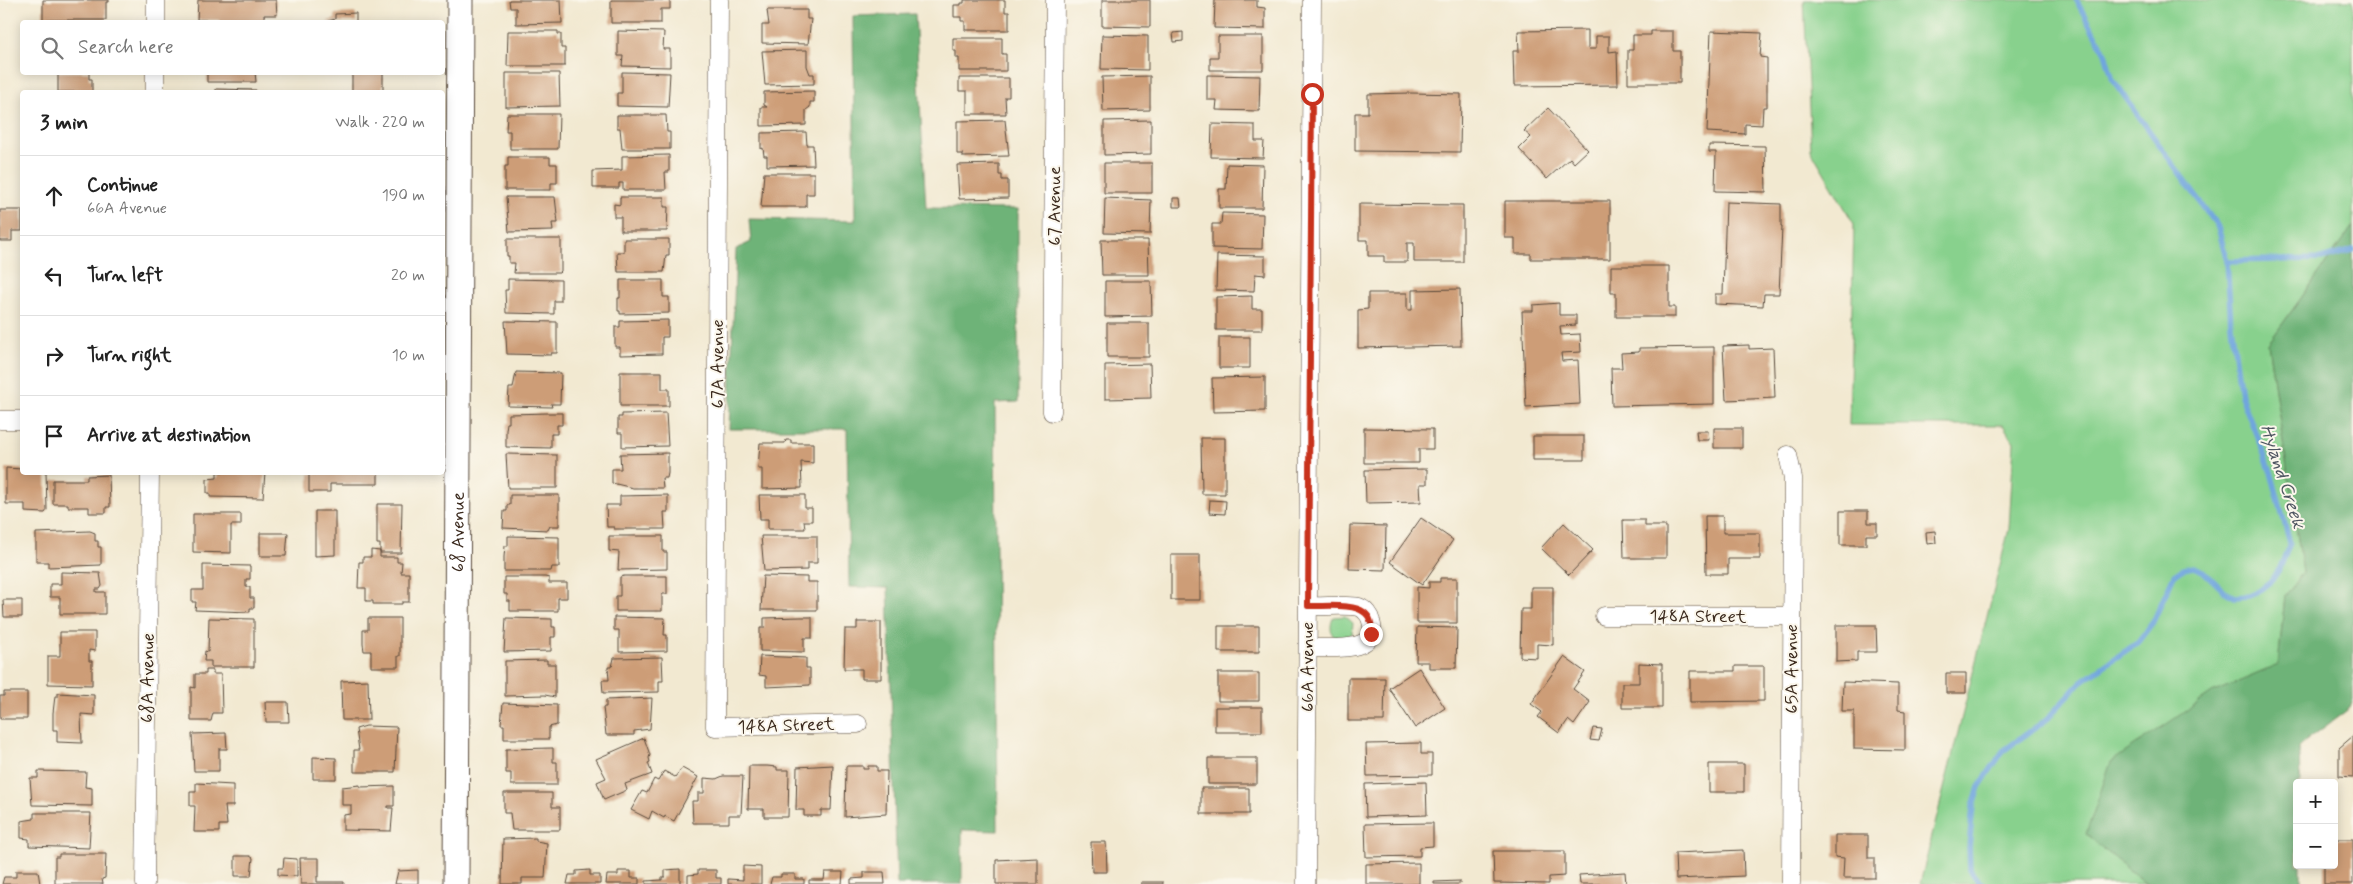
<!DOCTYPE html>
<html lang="en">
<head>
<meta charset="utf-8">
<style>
  :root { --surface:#fff; --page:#f6f6f6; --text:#222; --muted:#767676; --line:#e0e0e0 }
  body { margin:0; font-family:Mynerve,sans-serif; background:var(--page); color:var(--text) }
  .controls { position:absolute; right:15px; bottom:15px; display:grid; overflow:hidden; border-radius:5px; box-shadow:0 2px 12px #0003 }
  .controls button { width:45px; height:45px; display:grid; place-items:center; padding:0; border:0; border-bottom:1px solid var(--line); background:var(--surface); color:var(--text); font:25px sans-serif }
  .stop { position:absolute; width:15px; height:15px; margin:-11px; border:4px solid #c8321e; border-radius:50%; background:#fff }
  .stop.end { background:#c8321e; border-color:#fff; box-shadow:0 1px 5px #0008 }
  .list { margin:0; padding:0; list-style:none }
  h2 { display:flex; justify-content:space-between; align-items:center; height:65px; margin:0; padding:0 20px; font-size:21px }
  h2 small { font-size:16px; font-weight:400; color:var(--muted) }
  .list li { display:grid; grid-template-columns:32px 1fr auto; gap:15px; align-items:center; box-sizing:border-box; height:80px; padding:0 20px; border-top:1px solid var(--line) }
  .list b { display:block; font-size:19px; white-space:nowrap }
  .list p { margin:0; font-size:16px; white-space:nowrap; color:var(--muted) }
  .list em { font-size:16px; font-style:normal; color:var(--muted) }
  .icon { flex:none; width:28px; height:28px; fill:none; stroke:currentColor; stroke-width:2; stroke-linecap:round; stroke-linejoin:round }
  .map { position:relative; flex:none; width:2353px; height:884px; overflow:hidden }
  .search { position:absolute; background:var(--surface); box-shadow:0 2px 12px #0003; left:20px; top:20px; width:425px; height:55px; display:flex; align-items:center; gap:12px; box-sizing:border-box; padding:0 18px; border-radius:5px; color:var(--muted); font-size:19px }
  .panel { position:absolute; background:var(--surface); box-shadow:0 2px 12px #0003; left:20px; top:90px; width:425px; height:385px; border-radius:5px }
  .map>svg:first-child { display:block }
  .green { fill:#88d18d; stroke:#627e56 }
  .forest { fill:#6eb378; stroke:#546e4b }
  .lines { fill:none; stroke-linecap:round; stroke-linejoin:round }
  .stream { stroke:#70a6dd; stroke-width:5.5 }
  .building { fill:#cd9d77 }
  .street-casing { stroke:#564739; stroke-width:19 }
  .secondary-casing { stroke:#564739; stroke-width:27 }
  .street { stroke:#fff; stroke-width:18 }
  .secondary { stroke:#fff; stroke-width:25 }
  .route { stroke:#c8321e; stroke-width:6 }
  .labels { text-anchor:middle; stroke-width:4; stroke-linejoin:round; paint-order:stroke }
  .street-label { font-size:18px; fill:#3b2a1e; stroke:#fbf7ec }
  .water-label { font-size:19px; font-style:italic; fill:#4e5561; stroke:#fbf7ec }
</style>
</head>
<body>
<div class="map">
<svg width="2353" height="884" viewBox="0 0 2353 884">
  <rect width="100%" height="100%" fill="#fbf7ec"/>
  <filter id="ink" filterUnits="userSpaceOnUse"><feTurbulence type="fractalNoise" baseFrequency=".02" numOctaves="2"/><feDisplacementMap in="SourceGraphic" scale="10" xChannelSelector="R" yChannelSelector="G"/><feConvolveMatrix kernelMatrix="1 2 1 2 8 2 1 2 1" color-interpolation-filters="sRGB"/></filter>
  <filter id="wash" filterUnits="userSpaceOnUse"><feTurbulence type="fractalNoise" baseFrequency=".0096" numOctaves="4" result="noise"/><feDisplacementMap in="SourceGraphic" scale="20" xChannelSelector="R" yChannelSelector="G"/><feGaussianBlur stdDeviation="1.12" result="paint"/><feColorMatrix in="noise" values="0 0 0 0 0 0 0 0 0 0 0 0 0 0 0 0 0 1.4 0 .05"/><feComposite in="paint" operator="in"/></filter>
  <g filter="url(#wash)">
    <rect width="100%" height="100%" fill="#f2e9d1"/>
    <path class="green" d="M1804,0H2353V226L2268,344L2303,572L2285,596L2278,666L2212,693L2086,834L2146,884H1920L2009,529L2014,442L2003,425H1849L1854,224L1811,150Z
      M1345,616L1353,623L1352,634L1347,638L1334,637C1330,633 1330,622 1334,617Z"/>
    <path class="forest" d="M915,14L926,208L1018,209V402L995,403L998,831L962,830V884H897L888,588L849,587L847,429H729L736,249L751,242L749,219L855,221L853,16Z
      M2353,226V700L2350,708L2299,746L2300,783H2297V865H2301V884H2146L2086,834L2111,762L2212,693L2278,665L2285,596L2303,572L2268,344Z"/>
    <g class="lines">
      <path class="stream" d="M2227,261L2321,259L2353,250
        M1983,884L1978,881L1970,870L1969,847L1973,806L1979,787L2003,751L2046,720L2081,682L2137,643L2153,622L2174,575L2183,569L2193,567L2203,571L2224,591L2235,597L2249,596L2256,593L2272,580L2280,568L2290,543L2271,472L2241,396L2231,325L2227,261L2218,227L2113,80L2105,53L2076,0"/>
    </g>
    <g id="blocks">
      <path class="building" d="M43,0H109V2H106V20H43Z
        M198,0H276L277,15H264V22H220V20H197Z
        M509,0H561L562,23L516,24V8H510Z
        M611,0H670V9H661V23H611Z
        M964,0H1005V12H1009V30H965V21H961V17H954V5H961V3H964Z
        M1102,0H1150V27L1102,26Z
        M1215,0H1257V7L1265,8V29L1214,28Z
        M767,10H807V19H811L808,44L762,43V25H769Z
        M356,13V22H328V21L335,19V14Z
        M1588,30V49H1596V36H1609V52L1617,51L1618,85L1514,86L1513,51H1519L1518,31Z
        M508,31H558V34H561V48H565V66H507Z
        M618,31L664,32L663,49H670V67L622,66L623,56H618Z
        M1651,31H1673V51H1680V83H1628V50H1633V35H1651Z
        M1711,31L1762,33L1760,57L1767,58V107H1763L1762,125L1745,124V134L1707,132Z
        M1183,32V41L1174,42L1173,33Z
        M1102,35L1148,36V70L1101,69Z
        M1218,36H1263V70H1210V57H1218Z
        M953,38H1002V54H1006V71H959V58H956V51H953Z
        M807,50V66L810,74H814V84L765,85L762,51Z
        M58,72H89V79H92V92H58Z
        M207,72H255L256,82H207Z
        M352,72H383V92H352Z
        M622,72L670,73L668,107L617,106V93H622Z
        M506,73H559L560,106L506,107Z
        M1207,75L1260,76L1259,111L1216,110L1217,100H1207Z
        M1150,76V110L1103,111L1102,77Z
        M959,78H1009V97H1005L1006,114H967V91H959Z
        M216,89L256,90V92H216Z
        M814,91V102H810V107L806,110V125L761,126V107H767L764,105V92Z
        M1411,93L1461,94L1460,152L1355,151V113H1368V94Z
        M1548,108L1588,150L1574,163L1570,158L1547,179L1519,149L1531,137L1524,131Z
        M507,114H559L558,149H510V131H506Z
        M617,115H666L667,132H670V149H622L620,128H617Z
        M1005,120L1009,156L963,157V154H957V121Z
        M1151,120V154L1104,155V121Z
        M1212,124L1255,125V141H1264L1263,158L1211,157Z
        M806,132L807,145H813L814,165L767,166V156H764L763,148L761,149V133Z
        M1709,145L1765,146L1766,192L1715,191L1716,152H1709Z
        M669,155V172H665L666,190H623V183H619V188H593V171L622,170V156Z
        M508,157H550V164H557V183H551V190H505V166H508Z
        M1104,163H1152V193H1104Z
        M999,164V175H1002V180H1008V198L959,199L957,165Z
        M1227,164L1263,165L1262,208H1219V189H1226Z
        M764,173H814V194H806V207H761Z
        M506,197H555L558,223H552L553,231L509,232Z
        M620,197H664V207H668L667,231H621V217H614V204L620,205Z
        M1105,198L1151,200L1150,234L1104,233Z
        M1173,198H1180L1181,207H1173Z
        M1505,201H1610V259H1531V254H1515V238H1505Z
        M1726,202L1781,204V227H1782L1779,294H1764L1763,306L1715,304V294H1723Z
        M1359,204L1463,205V262H1414V243H1407V262H1384V256H1368V240H1359Z
        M0,210H22V231H12V241H0Z
        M1222,213L1263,214L1262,249L1212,248V224H1221Z
        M507,239H561V271L559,273H514L515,263H509V256H507Z
        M624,239H669V255H666L664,272H618L617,252H624Z
        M1101,240H1148L1149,275H1102Z
        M1217,255L1265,256V275L1255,274L1254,291L1216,290Z
        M1611,266H1669V307H1675V317H1616V293H1611Z
        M508,279L561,280V301H554V314L506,313L505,290H508Z
        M620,280H663V297H669V313L620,314V311H618V298H620Z
        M1105,281H1151L1152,316L1105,317Z
        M1460,289L1461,346L1358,348V310L1368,309V293H1407V310H1412V290Z
        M1252,296V309H1262V330H1216V297Z
        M1559,303V315H1576V325L1560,326L1561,335L1580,334L1581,352L1561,353L1562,361L1578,360L1580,404L1526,407L1522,311H1533V305Z
        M668,320V337H662V354L620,355V347H615V327H620V321Z
        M505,321L557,322V353H551V355L507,354Z
        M1107,323H1149V357H1107Z
        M1219,337H1250V368H1219Z
        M1749,345V349L1773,348L1775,398L1726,400L1723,346Z
        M1714,347V404L1612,406L1611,368H1622L1621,353L1639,352V348Z
        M1150,364L1151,398L1105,399V365Z
        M516,372L561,373L560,404H551L552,407L508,406L509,388H513Z
        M620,372H662V389H669V406H620Z
        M1265,377V411L1213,412L1212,378Z
        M549,413H562V425H557V434H551V448L506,447V430L507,423H509V414Z
        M666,413L668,446L622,447V433H618V417H622V414Z
        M1364,428L1433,429V449H1419V463H1364Z
        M1714,428H1742V448H1714Z
        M1696,431H1708L1709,440H1697Z
        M1533,436H1584V460H1533Z
        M1201,438H1225V494H1202Z
        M786,440H791V443H813V463L801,462L802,488L762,489V469H758L760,443H785Z
        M668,453V473L667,478H662L663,488H633L612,483V469H621L620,454Z
        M506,454L557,455V488H508Z
        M6,468L22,469V472H46L47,510L45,513L25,512V504H6Z
        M1427,469V484H1420L1421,502L1366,503L1365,470Z
        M217,472H265L263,498L210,497V493H207V479L217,478Z
        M327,472H378V484H330V492H309V474Z
        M109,475L110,507H106V513H89V507H68V504H53V480H87V476Z
        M510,495H559V526H550L548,530L503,528L504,511H507V505H510Z
        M668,495V512H664L665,529H614V527H607L606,505H620V496Z
        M759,495H805V508H812V521H804L805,529H768V519H760Z
        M1210,500L1226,501L1225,514L1209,513Z
        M377,504H402L401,553H380V544H377Z
        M315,511H335V555L315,556Z
        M1840,511H1868V523H1877V535H1866V545H1840Z
        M193,514H241V525H231V553L193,552Z
        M1705,516H1723V533H1760V559H1728V574H1706Z
        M1421,518L1453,540L1422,585L1390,562Z
        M1623,520H1645V526H1666V558H1624Z
        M1564,523L1593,550L1569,575L1541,548Z
        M1350,525L1386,526L1385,570L1349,569Z
        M90,531L95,533V541H98V547H101V565L48,567V562H36V533Z
        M1935,531L1936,543L1927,544L1926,532Z
        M260,533H288L286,556H260Z
        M508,536L559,537V567H552L551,571H504V557L505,546H508Z
        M609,536H663V552H667V569L618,570L619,552L609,551Z
        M761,536H817V563H807V570L764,571Z
        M371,550L380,551V557H397V562H402L401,573H409V602H402V604H373V601H366V588H358L359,562H363V557H371Z
        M1171,555H1200V600H1171Z
        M203,565L250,566V579H246V587H250V598H254V608H250V612L195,610L196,602H192V590H203Z
        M61,572L100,573L102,586L100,589H96V592H105V614H60V597H50V584H61Z
        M624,576H667V594H662V611H616V596H620V577Z
        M763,576L807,577V582H817V610H761Z
        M504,577H545L549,578V583H567V598H558V611H510V601H507V594H504Z
        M1440,578H1457V623H1417V587L1429,588V582H1440Z
        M1531,587H1553V645L1537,644V658L1520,657L1521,609H1531Z
        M3,600H22V617H4Z
        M614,617L665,618L664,635H667V651L619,652V630H614Z
        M801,617H812V638H804V652L760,651V628H764V618Z
        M209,618L254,619V667H211V661H204L205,651L208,652Z
        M368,618H400V656H398V667H371V651H364L363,644V630H368Z
        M506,618L552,619V627H555V637H551V651L504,652Z
        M857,622H881V679H862V669H844L845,629H857Z
        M1836,625H1876L1877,652H1857V661L1836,662Z
        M1218,626H1259V652H1218Z
        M1417,627L1457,628L1456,668H1429V662H1416Z
        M60,632H95V651L89,650V661H92V685L48,684V656H60Z
        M760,656L806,658V668H810V685L766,687V676L759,675Z
        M662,657L663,681H659V692L603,693L602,680H609L608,667H612L614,658Z
        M1564,657L1585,672L1573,689L1590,702L1574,725L1568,720L1559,733L1538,717L1542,712L1531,704Z
        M547,660V664H555V697L545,695L505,696V661Z
        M1639,663L1662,664V708H1622V683H1639Z
        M1735,666H1764V701L1690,702V671H1735Z
        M1419,668L1445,708L1415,728L1389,688Z
        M206,670H213V674H221L222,713H213L211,721H191V687L195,688V674H206Z
        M1218,673H1259V701H1218Z
        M1946,673H1966V693H1946Z
        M1348,678H1385L1384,721H1348Z
        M368,680L369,720H342L341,681Z
        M1843,682L1898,684V710L1905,711V750L1854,749V711H1842Z
        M4,692H27V719H0V696H4Z
        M58,693L94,695V715L81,714L82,743L57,742V730H53V713L55,696H58Z
        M652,698L650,729L634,731V735H606L603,707H606V700Z
        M265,702H288L289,722H266Z
        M503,703L557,705V725L549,727V739H504V725H501Z
        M1215,707H1262V732H1215Z
        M366,726L397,727L395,772H354V750H359L356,729Z
        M1593,728L1602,729L1599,741L1590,740Z
        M226,733L227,749H219V771H194L192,734Z
        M2353,736V777L2339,776V748Z
        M644,738L650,755L649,758L650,762L648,763L652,774L625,784L627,790L604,800L597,782L606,778L596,759Z
        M1421,743V754H1432V775L1367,776L1366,744Z
        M553,748V762H557V785H511V773H506V749Z
        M313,757L336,758V779H313Z
        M1208,758H1257V784H1208Z
        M1709,764H1744V792H1709Z
        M833,765L831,810H821V816H804V810H796L797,767Z
        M749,766H767L777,767V770H789L788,817H764V809H748Z
        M846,766H863V769H868V766H877V771H887L886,814L845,817Z
        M682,768L698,777L674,821L665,816L664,818L652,811L649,819L631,810L642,791L647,793L654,779L658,781L664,771L675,777Z
        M38,771L86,772L85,787L92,788V806L32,805L30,778H38Z
        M723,776H743L741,815H729V823H693L692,801H698V793H704V778L716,779Z
        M1426,782L1427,815L1366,817L1365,784Z
        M196,783L233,785V806H225L227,825H219V832H194L195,806H190V792H196Z
        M360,785V787L394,786V806H388V808H393L391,831L343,830V815L351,814V805H342V787Z
        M1201,788H1249V814H1201Z
        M504,793H552V807H560V830H512L510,813H504Z
        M34,813H91L89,848L29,846V839L21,838V821L34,819Z
        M1433,823V846L1420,847V856L1366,857L1365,824Z
        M1835,835H1868V858H1875V878H1843L1844,858L1835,857Z
        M536,838V841L547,843L545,878H522V884H502L503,839Z
        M2334,839H2353V884H2324V865H2334Z
        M1091,842H1106L1107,872H1092Z
        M1743,850L1744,876L1676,879L1675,853Z
        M1493,851H1565V876L1549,877V884L1494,883Z
        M59,854H106L105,878L102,879L103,884H55V857H59Z
        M235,856H250L253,858L251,876H235Z
        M284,858L297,859V876L278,875V868H283Z
        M300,858H319V876H317V882H344V884H301Z
        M1038,858V884H996V860Z
        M1419,863V884H1366V864Z
        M743,866L761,867V884H728V879L743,880Z
        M680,869V884H646V881L662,880V877H665V870Z
        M418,870V884H395L398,871Z
        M590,870V875H600V884H567L569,875H576V871Z
        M698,870H716V878H721V884H688V875L698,874Z
        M16,871H38L40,884H2L4,877H16Z
        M618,871H631V878H639V884H606L607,875H618Z
        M825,872H843L842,884H809V880H824Z
        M864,872H884L885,884H851V879L864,878Z
        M1625,872L1626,884H1580L1579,875Z
        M781,874H795V879H804V884H770L772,877H781Z
        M1460,881V884H1434V882Z
        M1141,882H1163V884H1141Z"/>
    </g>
  </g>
  <g filter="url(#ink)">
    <use href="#blocks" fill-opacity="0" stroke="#564739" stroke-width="1"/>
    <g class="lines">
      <g class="street-casing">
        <path id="street" d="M719,0L715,727L858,724
          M156,22V0
          M155,92V72
          M1052,412L1055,0
          M0,420H22
          M1788,455L1793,478L1791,884
          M1604,616H1791
          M1308,648C1326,647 1381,655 1371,621C1370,616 1365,609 1359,607C1346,604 1322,607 1308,606
          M145,884L150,472
          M1306,884L1312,0"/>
      </g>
      <g class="secondary-casing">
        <g id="secondary">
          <path id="s1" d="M456,884L460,0"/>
        </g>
      </g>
      <use href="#street" class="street"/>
      <use href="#secondary" class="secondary"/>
    </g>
  </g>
  <g class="lines" filter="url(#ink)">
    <path class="route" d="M1312,94L1308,606C1331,607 1377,598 1371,634"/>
  </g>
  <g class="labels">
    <g class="street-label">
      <text transform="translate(1054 206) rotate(-90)" y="6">67 Avenue</text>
      <text transform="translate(717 364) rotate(-90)" y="6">67A Avenue</text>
      <text dy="6" stroke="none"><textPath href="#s1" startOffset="352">68 Avenue</textPath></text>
      <text x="1698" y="622">148A Street</text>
      <text transform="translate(1307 667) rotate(-90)" y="6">66A Avenue</text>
      <text transform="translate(1791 669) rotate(-90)" y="6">65A Avenue</text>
      <text transform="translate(147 678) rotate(-89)" y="6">68A Avenue</text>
      <text transform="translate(786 725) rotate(-2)" y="6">148A Street</text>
    </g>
    <g class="water-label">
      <text transform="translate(2284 476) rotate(72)" y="7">Hyland Creek</text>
    </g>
  </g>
</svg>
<div class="controls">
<button>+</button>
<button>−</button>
</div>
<div class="stop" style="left:1312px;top:94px"></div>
<div class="stop end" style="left:1371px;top:634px"></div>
<div class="search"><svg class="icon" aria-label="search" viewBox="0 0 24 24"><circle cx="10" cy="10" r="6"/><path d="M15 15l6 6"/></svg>Search here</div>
<section class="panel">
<h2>3 min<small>Walk · 220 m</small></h2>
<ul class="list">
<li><svg class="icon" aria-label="ahead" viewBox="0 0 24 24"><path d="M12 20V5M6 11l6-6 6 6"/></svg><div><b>Continue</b><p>66A Avenue</p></div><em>190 m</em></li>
<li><svg class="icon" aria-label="left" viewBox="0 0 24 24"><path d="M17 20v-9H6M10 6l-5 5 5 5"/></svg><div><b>Turn left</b></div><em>20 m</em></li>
<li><svg class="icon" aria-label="right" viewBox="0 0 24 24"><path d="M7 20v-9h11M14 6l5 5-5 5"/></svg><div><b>Turn right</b></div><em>10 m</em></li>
<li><svg class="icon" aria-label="arrive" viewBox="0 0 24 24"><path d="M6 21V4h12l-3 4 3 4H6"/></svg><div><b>Arrive at destination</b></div></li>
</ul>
</section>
</div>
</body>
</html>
